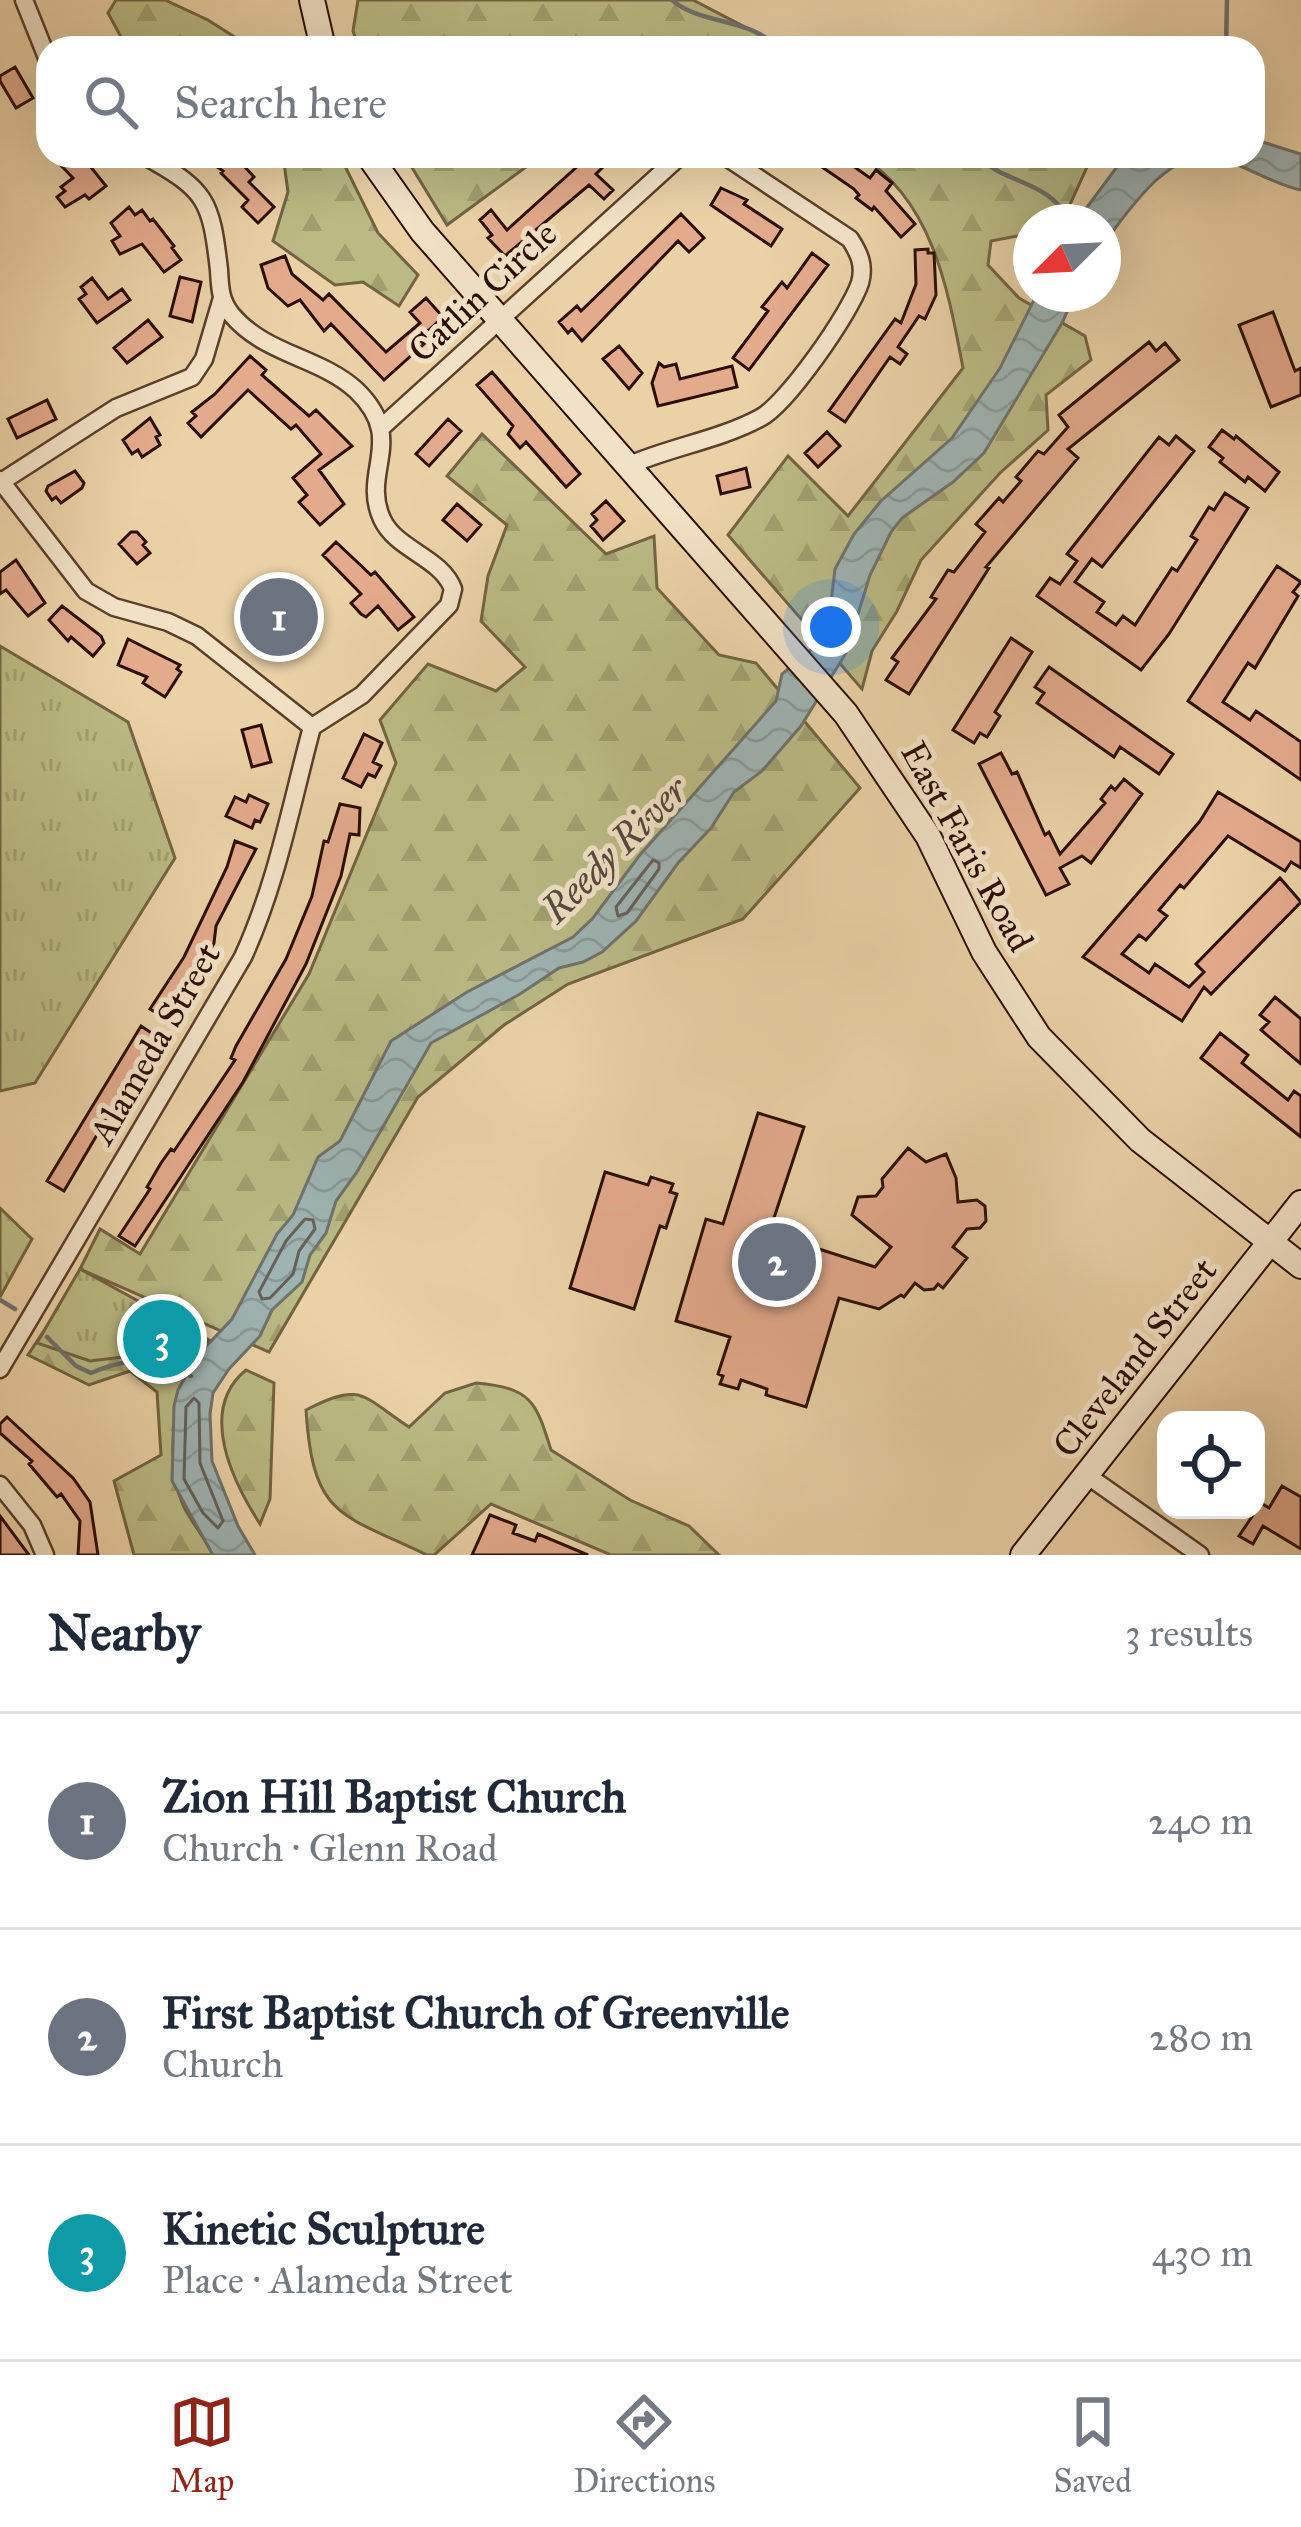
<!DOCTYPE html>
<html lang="en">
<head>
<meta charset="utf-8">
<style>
  :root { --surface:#fff; --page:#f2f2f3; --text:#1f2937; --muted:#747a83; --line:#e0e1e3; --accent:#8f2418 }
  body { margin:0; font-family:"IM FELL Great Primer",serif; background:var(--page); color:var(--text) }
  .controls { position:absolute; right:36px; bottom:36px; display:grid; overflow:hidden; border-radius:24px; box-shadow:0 12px 48px #0002 }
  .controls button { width:108px; height:108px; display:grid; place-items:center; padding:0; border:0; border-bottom:3px solid var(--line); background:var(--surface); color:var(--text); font:60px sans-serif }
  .compass { position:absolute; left:1013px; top:204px; width:108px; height:108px; border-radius:50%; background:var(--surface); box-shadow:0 12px 48px #0002; rotate:246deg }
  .you { position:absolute; left:831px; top:627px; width:42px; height:42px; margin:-30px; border:9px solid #fff; border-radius:50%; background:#1a73e8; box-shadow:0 0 0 18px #1a73e833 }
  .badge { display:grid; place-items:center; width:78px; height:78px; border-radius:50%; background:var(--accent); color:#fff; font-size:39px; font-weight:700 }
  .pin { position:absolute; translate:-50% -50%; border:6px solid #fff; box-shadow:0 3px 12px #0006 }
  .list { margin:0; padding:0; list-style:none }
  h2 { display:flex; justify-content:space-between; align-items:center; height:156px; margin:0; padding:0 48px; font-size:51px }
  h2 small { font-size:39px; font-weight:400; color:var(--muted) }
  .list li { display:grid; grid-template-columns:78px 1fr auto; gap:36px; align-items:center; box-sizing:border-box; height:216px; padding:0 48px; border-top:3px solid var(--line) }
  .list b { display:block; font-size:45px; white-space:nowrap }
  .list p { margin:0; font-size:39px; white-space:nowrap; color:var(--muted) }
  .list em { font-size:39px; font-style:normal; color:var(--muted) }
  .icon { flex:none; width:66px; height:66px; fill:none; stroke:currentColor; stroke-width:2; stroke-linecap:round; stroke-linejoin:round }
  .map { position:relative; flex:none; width:1301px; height:1555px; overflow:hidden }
  .search { position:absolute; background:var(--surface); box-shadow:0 12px 48px #0002; left:36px; right:36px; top:36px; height:132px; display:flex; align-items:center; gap:30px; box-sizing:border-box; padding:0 42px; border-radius:36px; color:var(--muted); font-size:45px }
  .sheet { height:804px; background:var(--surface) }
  nav { display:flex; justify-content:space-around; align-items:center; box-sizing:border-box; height:168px; border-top:3px solid var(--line); background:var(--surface); font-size:33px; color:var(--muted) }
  nav a { display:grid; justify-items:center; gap:6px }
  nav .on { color:var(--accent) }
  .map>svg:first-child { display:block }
  .forest { fill:url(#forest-firs); stroke:#726442; stroke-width:3 }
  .park { fill:url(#park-tufts); stroke:#726442; stroke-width:3 }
  .water { fill:url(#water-waves); stroke:#70726c; stroke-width:3 }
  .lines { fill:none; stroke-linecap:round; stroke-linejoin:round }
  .shore { stroke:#64615a; stroke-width:3 }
  .stream { stroke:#70726c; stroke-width:4.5 }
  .building { fill:#e3aa8c; stroke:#2b0e01; stroke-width:3 }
  .street-casing { stroke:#5b3f2a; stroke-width:21 }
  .secondary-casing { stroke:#2b0e01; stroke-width:28 }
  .street { stroke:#f1e1c5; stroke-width:16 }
  .secondary { stroke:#f1e1c5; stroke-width:24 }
  .labels { text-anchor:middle; stroke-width:10; stroke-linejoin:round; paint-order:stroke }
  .street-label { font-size:36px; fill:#2b0e01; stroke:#f1e1c5 }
  .water-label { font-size:39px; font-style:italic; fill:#53483f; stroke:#f1e1c5 }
</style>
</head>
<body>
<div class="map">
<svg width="1301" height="1555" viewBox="0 0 1301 1555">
  <defs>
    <pattern id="forest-firs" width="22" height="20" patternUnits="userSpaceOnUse" patternTransform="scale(3)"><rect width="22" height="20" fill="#baba84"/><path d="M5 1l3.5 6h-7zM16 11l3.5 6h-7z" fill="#a09f70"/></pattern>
    <pattern id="park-tufts" width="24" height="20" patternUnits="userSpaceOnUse" patternTransform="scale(3)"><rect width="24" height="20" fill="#baba84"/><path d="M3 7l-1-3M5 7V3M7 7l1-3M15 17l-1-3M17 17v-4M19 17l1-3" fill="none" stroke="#a09f70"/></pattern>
    <pattern id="water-waves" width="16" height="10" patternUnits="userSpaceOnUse" patternTransform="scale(3)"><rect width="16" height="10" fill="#9eb4b3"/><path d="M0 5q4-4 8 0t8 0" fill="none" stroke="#889a98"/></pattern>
  </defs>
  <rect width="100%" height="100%" fill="#ead1a6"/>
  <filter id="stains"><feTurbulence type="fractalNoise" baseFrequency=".00167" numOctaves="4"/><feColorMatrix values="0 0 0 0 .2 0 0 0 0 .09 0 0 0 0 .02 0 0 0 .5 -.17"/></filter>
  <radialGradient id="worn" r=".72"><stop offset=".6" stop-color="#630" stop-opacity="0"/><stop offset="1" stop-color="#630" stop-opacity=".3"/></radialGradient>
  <path class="forest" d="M116,0H165L208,20L252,48H127L108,13Z
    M358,0H693L785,48H359L353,31Z
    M283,156H340L378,233L418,275L399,306L363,282L335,285L273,241L288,192Z
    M405,156H541L447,225Z
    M861,156H1092L1062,222H1031V243L1017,236L991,241L988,265L1019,298L1085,336L1091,360L1046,395L1048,430L1000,473L921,560L897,611L872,651L862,689L728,535L788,456L848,516L963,368C948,290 933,201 861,156Z
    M482,434L606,554L654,536L657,588L719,655L756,663L860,788L743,919L568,984L504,1025L418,1097L269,1352L80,1269L100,1229L140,1254L309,974L396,763L380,720L428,664L496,691L525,667L481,621L488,576L507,525L447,476Z
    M55,1314L192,1363C173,1401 165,1464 183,1505C191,1522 205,1538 213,1555H134L114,1481L161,1455L157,1392L130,1371L89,1385L28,1355Z
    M246,1370L274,1383L270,1499L260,1524C233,1482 197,1410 246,1370Z
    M476,1383C531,1388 536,1401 551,1450L630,1500L689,1526L719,1555H611L491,1504L434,1555H427C339,1513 313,1517 306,1410C362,1381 362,1396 409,1427L445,1393Z"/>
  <path class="park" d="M0,646L128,722L175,858L35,1083L0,1091Z
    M0,1208L32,1239L0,1297Z
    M80,1269L209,1340L194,1358L173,1351L90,1361L37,1343Z"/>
  <path class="water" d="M1253,139L1301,154V190C1270,184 1240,161 1211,157C1165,152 1127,214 1103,244V222H1076L1125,156H1253Z
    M1037,294H1075L1062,323L984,453L953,482L902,518L891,532L870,575L846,653L801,726L762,771L734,792L711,828L678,863L636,921L602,952L583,962L559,968L520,994L431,1043L357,1172L336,1201L326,1233L310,1255L302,1282L272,1310L260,1336L229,1369L213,1393L210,1414L212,1461L238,1526L255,1555H213L172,1481L174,1406L178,1390L195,1358L232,1319L277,1234L293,1215L318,1157L340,1141L391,1041L467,992L573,937L593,918L639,856L776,701L782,674L820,642L828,627L835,569L854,534L881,501L952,438L1000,368Z"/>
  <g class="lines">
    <path class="shore" d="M653,860L659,863V869L627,913L618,916L616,907Z
      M305,1219L313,1220L315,1229L299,1251L293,1274L270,1298L262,1299L259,1292L286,1241Z
      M194,1398L199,1403L200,1463L223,1521L218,1528L203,1513L184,1479L186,1407Z"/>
    <path class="stream" d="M672,0C700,25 753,18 777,48
      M1226,48L1227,0
      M976,156C1011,187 1043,177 1072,222
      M0,1300L15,1309
      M47,1337L76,1366L91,1373C135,1355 148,1360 191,1376"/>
  </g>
  <path class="building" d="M15,67L33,98L16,108L0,81V76Z
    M52,156H82L106,186L89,199L85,195L65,207L57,197L65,191L61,187L73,178Z
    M202,156H235L254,177L249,182L274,207L258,223L242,207L248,200L221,173L223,171Z
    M575,156H602L608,162L596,174L613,190L604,199L589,185L505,256L488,238L492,235L480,220L491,210L507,230L581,163Z
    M806,156H839L870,178L876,170L892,183L886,191L915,224L901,237L874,207L872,210L856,198L859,195L854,189Z
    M721,188L747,200L744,204L782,229L771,246L711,205Z
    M129,207L135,215L142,210L150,221L153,219L174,246L172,248L181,260L164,272L142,244L120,254L112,241L120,236L111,223Z
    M681,214L704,238L689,252L678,241L582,341L572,329L568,333L559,322L577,306L581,311Z
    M928,249V253H934L936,295L925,319L919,316L898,347L907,354L900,364L890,357L845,422L829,411L895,319L901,323L916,284L915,250Z
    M812,253L828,265L749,370L733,358L768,311L762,307L782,282L787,288Z
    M285,256L292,274L323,300L329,294L386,352L420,323L410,312L426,298L443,317L419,339L424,344L384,380L331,324L324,331L300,300L288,306L268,288L261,265Z
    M180,277L201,282L192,322L170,316Z
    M92,278L108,299L122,289L130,300L97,323L79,299L86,294L81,287Z
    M1273,312L1295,371L1301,368V395L1271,407L1239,325Z
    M148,320L162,337L127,363L114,348Z
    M1149,342L1156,351L1165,343L1179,360L1068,449L1078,458L986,567L989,568L909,694L886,680L898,662L892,658L936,599L931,597L948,570L954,572L985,532L976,524L999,498L1003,502L1021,481L1016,477L1038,451L1044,454L1068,427L1059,415Z
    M619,346L642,373L629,389L603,359Z
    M250,356L266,370L262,375L309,416L316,410L352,446L319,470L344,504L320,525L299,502L307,495L293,478L321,454L296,425L291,429L248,390L201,437L188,423L196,416L192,412L215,394Z
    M659,363L664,367L676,364L680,379L732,366L737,387L658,406L652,383Z
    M492,372L580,474L566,487L526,442L520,448L508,434L513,426L477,385Z
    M47,400L56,419L17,438L8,419Z
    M150,418L160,435L156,437L160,445L142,457L138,450L132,454L123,440Z
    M448,419L461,431L429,466L416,454Z
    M1222,430L1234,439L1236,436L1279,472L1265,491L1248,477L1245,482L1220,462L1223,458L1209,447Z
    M827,432L840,446L818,467L805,453Z
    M1176,436L1194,451L1102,567L1092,559L1075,582L1104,602L1097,612L1116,625L1123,616L1135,625L1172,568L1177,571L1197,540L1191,536L1209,507L1214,510L1225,493L1248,508L1169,634L1141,670L1037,596L1050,578L1060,584L1077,561L1067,554L1159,437L1169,445Z
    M746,468L750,487L721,494L717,476Z
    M75,471L84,483L82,488L61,503L56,497L52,500L46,491L48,486Z
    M606,501L624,521L603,540L591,526L597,520L592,514Z
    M457,504L481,525L467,541L443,520Z
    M131,532H137L146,542L143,545L150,553L137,564L119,544Z
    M336,542L371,575L375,572L414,617L398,630L378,606L366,617L361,614L351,603L361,594L323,555Z
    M16,560L45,603L28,616L6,590L0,594V572Z
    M1277,566L1301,582L1293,592L1298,596L1255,668L1248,663L1223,702L1250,720L1256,711L1301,742V780L1188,701Z
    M283,593L302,610L267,644L250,629Z
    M62,606L101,636L104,643L93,656L71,637L68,641L49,620Z
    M1011,638L1032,652L995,712L1000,716L987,737L980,733L974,743L953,730Z
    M128,639L180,665L177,669L181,672L165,697L143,683L147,677L118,665Z
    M1049,667L1173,754L1159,774L1120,747L1114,757L1037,703L1044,693L1035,687Z
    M261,725L271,762L252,767L242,730Z
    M364,734L382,743L373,762L381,766L375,777L368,774L361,787L343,778Z
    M1001,753L1012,774L1017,772L1045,835L1049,832L1060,854L1105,803L1101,799L1111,786L1115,790L1124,779L1142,794L1091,863L1082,856L1060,868L1069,884L1046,895L979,764Z
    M1218,792L1301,842V868L1291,862L1285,871L1228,836L1184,888L1180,885L1159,910L1167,916L1146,940L1139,935L1122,954L1149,973L1155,964L1189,987L1204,972L1196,964L1280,878L1301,902L1211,994L1204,987L1182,1021L1083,957L1200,821Z
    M249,795L268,804L260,822L255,820L252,828L226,816L235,797L246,802Z
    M340,804L360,808L359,835L350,834L341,876L306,964L243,1082L135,1246L119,1236L150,1189L147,1187L161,1163L171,1149L174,1151L235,1060L231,1058L236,1046L286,959L312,896L324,841L328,842Z
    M235,841L256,849L216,926L214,943L170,1021L150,1009L184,957L227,867Z
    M1275,997L1301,1019V1064L1261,1030L1269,1022L1260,1015Z
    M141,1026L159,1038L144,1055L64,1191L47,1181Z
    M1220,1033L1248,1055L1242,1063L1288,1100L1294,1091L1301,1096V1137L1201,1058Z
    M758,1113L804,1127L769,1233L875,1267L891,1247L852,1215L858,1197L876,1196L883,1187L882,1179L908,1148L926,1162L946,1154L956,1178L958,1202L977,1200L985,1206L986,1221L980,1228L967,1229L953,1247L967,1258L943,1288L938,1284L934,1289L924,1290L915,1283L904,1297L901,1295L879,1309L839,1298L806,1407L766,1395L767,1389L741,1380L738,1389L720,1384L723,1376L718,1374L730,1337L676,1321L706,1219L723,1224Z
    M605,1172L648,1185L651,1177L673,1184L670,1192L677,1194L666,1228L660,1226L634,1309L570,1288Z
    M7,1417L73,1478L90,1502L98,1555H78L80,1521L61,1494L57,1497L29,1464L32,1461L0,1433V1424Z
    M1282,1486L1301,1497V1549L1263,1526L1253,1544L1239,1536L1261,1503L1269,1508Z
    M490,1515L516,1525L513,1533L535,1541L538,1534L588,1555H472Z
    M0,1516L29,1555H0Z"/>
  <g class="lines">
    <g class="street-casing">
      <path id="street" d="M24,0L48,60
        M145,156C206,190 211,199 219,270C220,287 220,300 231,314C265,355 320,357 356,390C408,440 360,471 382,519C396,550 441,557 453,589L449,605L362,695L312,727
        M382,427L680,156
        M627,466C670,447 719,440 760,418C787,404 850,313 860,283C865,265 859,253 850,239L725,156
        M0,480L86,591L114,607L168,622L197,636L312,727
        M1,482L116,408L192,377L204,359L222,298
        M0,1369L243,957C277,883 291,805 312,727
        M1088,1476L1200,1555
        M0,1485L32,1525L45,1555"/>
    </g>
    <g class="secondary-casing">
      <path id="secondary" d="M312,0L323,48
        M369,156L422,231L846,714L928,836L984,952L1039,1037L1140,1140L1301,1266
        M1023,1555L1301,1203"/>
    </g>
    <use href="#street" class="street"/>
    <use href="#secondary" class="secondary"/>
  </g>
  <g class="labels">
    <g class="street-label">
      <text transform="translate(482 291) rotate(-43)" y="13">Catlin Circle</text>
      <text transform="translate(968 846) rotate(61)" y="13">East Faris Road</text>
      <text transform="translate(154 1043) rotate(-60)" y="13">Alameda Street</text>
      <text transform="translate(1134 1357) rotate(-52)" y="13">Cleveland Street</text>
    </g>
    <g class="water-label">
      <text transform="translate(614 849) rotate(-45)" y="14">Reedy River</text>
    </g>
  </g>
  <rect width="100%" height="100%" filter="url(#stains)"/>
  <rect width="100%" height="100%" fill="url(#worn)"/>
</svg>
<div class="controls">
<button><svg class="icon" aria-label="locate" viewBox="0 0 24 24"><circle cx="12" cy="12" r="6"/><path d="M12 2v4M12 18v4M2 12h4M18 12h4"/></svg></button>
</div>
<svg class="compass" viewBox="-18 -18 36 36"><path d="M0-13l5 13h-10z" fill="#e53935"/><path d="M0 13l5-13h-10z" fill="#747a83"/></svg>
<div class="you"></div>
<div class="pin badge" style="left:279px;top:617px;background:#6b7280">1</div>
<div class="pin badge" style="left:777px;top:1262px;background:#6b7280">2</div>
<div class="pin badge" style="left:162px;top:1339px;background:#0f9aa8">3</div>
<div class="search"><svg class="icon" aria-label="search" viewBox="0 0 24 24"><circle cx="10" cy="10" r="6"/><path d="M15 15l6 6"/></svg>Search here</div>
</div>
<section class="sheet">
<h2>Nearby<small>3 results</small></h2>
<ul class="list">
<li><span class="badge" style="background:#6b7280">1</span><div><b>Zion Hill Baptist Church</b><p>Church · Glenn Road</p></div><em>240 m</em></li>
<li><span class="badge" style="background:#6b7280">2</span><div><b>First Baptist Church of Greenville</b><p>Church</p></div><em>280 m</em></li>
<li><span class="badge" style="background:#0f9aa8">3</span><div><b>Kinetic Sculpture</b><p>Place · Alameda Street</p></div><em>430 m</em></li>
</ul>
</section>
<nav>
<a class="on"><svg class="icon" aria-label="map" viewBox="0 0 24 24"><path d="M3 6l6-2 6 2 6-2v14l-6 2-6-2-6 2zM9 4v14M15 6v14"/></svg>Map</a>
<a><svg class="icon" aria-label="directions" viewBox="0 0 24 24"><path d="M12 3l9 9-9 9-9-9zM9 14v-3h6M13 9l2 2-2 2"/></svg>Directions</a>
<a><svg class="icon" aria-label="saved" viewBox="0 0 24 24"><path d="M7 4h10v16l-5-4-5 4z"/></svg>Saved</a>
</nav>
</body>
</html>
